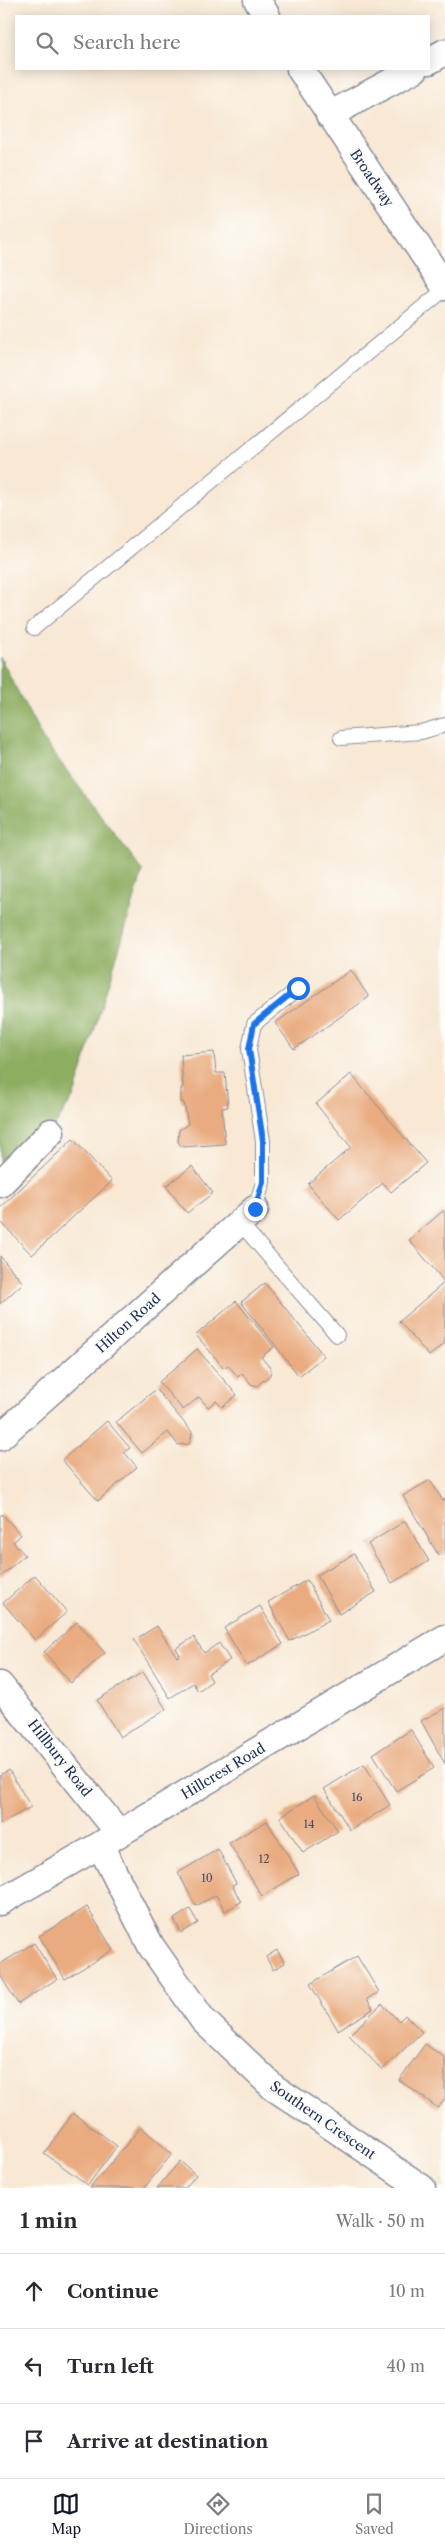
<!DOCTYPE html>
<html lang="en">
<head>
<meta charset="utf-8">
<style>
  :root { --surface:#fff; --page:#f2f2f3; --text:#2b2b33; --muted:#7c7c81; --line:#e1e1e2; --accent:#111827 }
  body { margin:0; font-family:"Libre Caslon Text",serif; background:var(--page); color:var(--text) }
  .stop { position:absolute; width:15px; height:15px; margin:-11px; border:4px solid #1a73e8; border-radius:50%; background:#fff }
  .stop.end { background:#1a73e8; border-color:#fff; box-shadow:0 1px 5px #0008 }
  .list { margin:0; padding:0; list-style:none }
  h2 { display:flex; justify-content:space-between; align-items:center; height:65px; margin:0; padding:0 20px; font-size:21px }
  h2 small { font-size:16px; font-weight:400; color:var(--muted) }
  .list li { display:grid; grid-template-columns:32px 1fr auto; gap:15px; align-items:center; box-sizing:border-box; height:75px; padding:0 20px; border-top:1px solid var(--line) }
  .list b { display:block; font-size:19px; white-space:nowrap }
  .list em { font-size:16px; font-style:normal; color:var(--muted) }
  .icon { flex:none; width:28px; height:28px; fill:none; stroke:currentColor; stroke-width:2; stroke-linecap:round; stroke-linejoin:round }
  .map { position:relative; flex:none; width:445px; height:2188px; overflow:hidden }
  .search { position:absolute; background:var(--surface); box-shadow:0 2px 12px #0003; left:15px; right:15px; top:15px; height:55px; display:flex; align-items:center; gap:12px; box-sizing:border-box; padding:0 18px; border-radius:0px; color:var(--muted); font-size:19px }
  .sheet { height:290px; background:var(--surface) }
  nav { display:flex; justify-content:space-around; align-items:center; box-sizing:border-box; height:70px; border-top:1px solid var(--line); background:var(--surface); font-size:14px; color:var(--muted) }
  nav a { display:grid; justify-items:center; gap:2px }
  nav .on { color:var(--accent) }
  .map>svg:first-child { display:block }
  .forest { fill:#8dad61; stroke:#546e60 }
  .building { fill:#e9ab7f }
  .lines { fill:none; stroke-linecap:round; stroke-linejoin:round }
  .service-casing { stroke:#8a8c99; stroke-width:16 }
  .minor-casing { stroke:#8a8c99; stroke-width:29 }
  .service { stroke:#fff; stroke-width:14 }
  .minor { stroke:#fff; stroke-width:26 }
  .route { stroke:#1a73e8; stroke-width:6 }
  .labels { text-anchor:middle; stroke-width:5; stroke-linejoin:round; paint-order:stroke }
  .number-label { font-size:11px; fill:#4e4e66 }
  .street-label { font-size:14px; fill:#1b2f5e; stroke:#fdfcf7 }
</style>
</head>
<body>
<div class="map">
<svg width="445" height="2188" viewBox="0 0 445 2188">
  <rect width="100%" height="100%" fill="#fdfcf7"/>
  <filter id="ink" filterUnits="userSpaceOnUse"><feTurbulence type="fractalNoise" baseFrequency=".02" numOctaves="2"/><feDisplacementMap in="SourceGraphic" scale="10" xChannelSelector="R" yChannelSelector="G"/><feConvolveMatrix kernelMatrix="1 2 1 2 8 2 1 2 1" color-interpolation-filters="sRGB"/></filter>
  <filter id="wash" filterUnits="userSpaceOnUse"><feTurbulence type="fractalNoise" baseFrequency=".0096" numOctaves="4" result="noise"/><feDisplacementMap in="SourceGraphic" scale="20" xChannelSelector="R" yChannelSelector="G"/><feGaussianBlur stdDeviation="1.12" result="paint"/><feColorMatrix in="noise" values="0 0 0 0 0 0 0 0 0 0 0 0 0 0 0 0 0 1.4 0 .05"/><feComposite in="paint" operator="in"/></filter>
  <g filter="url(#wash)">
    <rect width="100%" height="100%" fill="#f8e8d4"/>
    <path class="forest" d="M0,657L42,738L143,871L74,1096L51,1132L0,1184Z"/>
    <g id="blocks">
      <path class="building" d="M351,970L369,997L294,1049L275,1023Z
        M214,1052L216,1073H225L228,1107L222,1108L225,1144L182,1147L178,1142L179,1130L188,1124L184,1103L181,1102V1088L183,1087L181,1055Z
        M351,1074L426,1163L391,1192L383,1183L339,1220L308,1184L351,1147L316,1104Z
        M73,1139L112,1181L32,1255L0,1221V1208Z
        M192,1166L213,1193L187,1213L166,1186Z
        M443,1211L445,1213V1343L429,1356L399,1321L445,1282L409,1240Z
        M0,1256L23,1283L0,1304Z
        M265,1283L324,1356L299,1376L241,1302Z
        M236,1301L274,1347L261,1357L271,1369L270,1375L257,1386L251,1384L242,1373L238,1377L228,1365L224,1368L196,1335Z
        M197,1349L237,1395L222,1407L216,1401L208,1407L199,1397L183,1410L159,1382Z
        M156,1389L192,1432L191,1439L189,1444L178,1445L168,1432L142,1453L116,1422Z
        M107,1421L130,1448L124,1452L137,1467L98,1501L62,1460Z
        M430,1480L443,1501L445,1499V1553L439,1556L403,1496Z
        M2,1514L21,1535L13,1542L25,1555L0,1577V1516Z
        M405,1521L429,1561L392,1583L368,1544Z
        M354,1554L376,1592L339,1614L317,1575Z
        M35,1575L67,1612L35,1640L3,1603Z
        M307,1580L329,1620L290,1641L268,1602Z
        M260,1606L283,1644L247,1666L224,1628Z
        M77,1622L105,1653L71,1683L44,1652Z
        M157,1626L177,1657L180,1655L176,1648L194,1637L204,1653L219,1643L230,1660L208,1674L212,1681L198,1691L193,1683L170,1698L134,1640Z
        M143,1672L166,1709L120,1737L97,1700Z
        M445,1708V1764L421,1721Z
        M411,1730L434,1768L396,1791L373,1754Z
        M364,1764L390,1805L350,1830L324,1789Z
        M9,1770L31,1807L0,1824V1775Z
        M314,1795L338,1831L303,1853L280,1817Z
        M267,1821L299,1874L262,1896L229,1843Z
        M218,1849L236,1883L232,1885L241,1902L225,1911L216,1895L196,1906L178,1873Z
        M87,1907L113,1950L65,1979L39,1936Z
        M190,1909L198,1923L181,1933L174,1919Z
        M34,1943L57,1979L18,2004L0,1975V1964Z
        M277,1950L285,1963L273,1970L266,1957Z
        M357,1956L379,1992L367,1999L373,2009L338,2030L310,1984Z
        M382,2004L399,2021L405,2015L422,2032L382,2070L349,2035Z
        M425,2044L445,2058V2099L438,2108L399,2080Z
        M73,2113L117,2146L88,2185L44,2153Z
        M141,2127L172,2154L144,2188H90Z
        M180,2161L196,2175L185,2188H157Z"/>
    </g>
  </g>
  <g filter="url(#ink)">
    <use href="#blocks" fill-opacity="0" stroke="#8a8c99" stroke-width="1"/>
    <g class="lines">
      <g class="service-casing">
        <path id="service" d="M34,628L445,289
          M341,738L421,732L445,725
          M255,1209L263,1182V1141L249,1049L254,1024L299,988
          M240,1223L337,1335"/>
      </g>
      <g class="minor-casing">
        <path id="minor" d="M257,0L267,16
          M429,61L445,52
          M300,69L445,287
          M329,115L415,69
          M0,1184L51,1132
          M0,1437L255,1209
          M0,1685L119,1833
          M100,1845L151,1946L203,2020L273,2087L422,2188
          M0,1902L100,1845L445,1638"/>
      </g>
      <use href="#service" class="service"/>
      <use href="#minor" class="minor"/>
    </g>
  </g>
  <g class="lines" filter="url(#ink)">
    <path class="route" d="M255,1209L263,1182V1141L249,1049L254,1024L298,988"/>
  </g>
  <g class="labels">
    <g class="number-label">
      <text x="357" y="1801">16</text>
      <text x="309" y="1828">14</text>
      <text x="264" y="1863">12</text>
      <text x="207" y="1882">10</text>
    </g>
    <g class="street-label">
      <text transform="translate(372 178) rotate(56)" y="5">Broadway</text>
      <text transform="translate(128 1323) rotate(-42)" y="5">Hilton Road</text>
      <text transform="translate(60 1758) rotate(52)" y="5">Hillbury Road</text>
      <text transform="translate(223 1771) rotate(-31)" y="5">Hillcrest Road</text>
      <text transform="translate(323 2120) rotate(35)" y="5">Southern Crescent</text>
    </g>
  </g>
</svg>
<div class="stop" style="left:298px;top:988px"></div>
<div class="stop end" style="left:255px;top:1209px"></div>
<div class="search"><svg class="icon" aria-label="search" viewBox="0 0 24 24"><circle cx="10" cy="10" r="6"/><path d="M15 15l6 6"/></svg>Search here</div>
</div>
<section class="sheet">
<h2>1 min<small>Walk · 50 m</small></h2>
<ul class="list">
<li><svg class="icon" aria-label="ahead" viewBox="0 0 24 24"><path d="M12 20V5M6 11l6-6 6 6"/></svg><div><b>Continue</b></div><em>10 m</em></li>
<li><svg class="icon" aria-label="left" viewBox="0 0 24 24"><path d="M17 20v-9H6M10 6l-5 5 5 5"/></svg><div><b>Turn left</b></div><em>40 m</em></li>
<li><svg class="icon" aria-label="arrive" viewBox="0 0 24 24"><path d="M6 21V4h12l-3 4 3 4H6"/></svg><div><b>Arrive at destination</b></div></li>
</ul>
</section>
<nav>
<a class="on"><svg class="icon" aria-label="map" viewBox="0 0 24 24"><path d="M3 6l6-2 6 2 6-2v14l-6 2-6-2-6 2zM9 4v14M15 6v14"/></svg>Map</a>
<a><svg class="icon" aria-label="directions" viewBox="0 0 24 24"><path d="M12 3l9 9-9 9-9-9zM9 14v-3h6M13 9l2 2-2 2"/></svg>Directions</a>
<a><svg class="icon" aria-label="saved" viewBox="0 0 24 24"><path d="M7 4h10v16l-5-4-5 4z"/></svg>Saved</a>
</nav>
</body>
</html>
